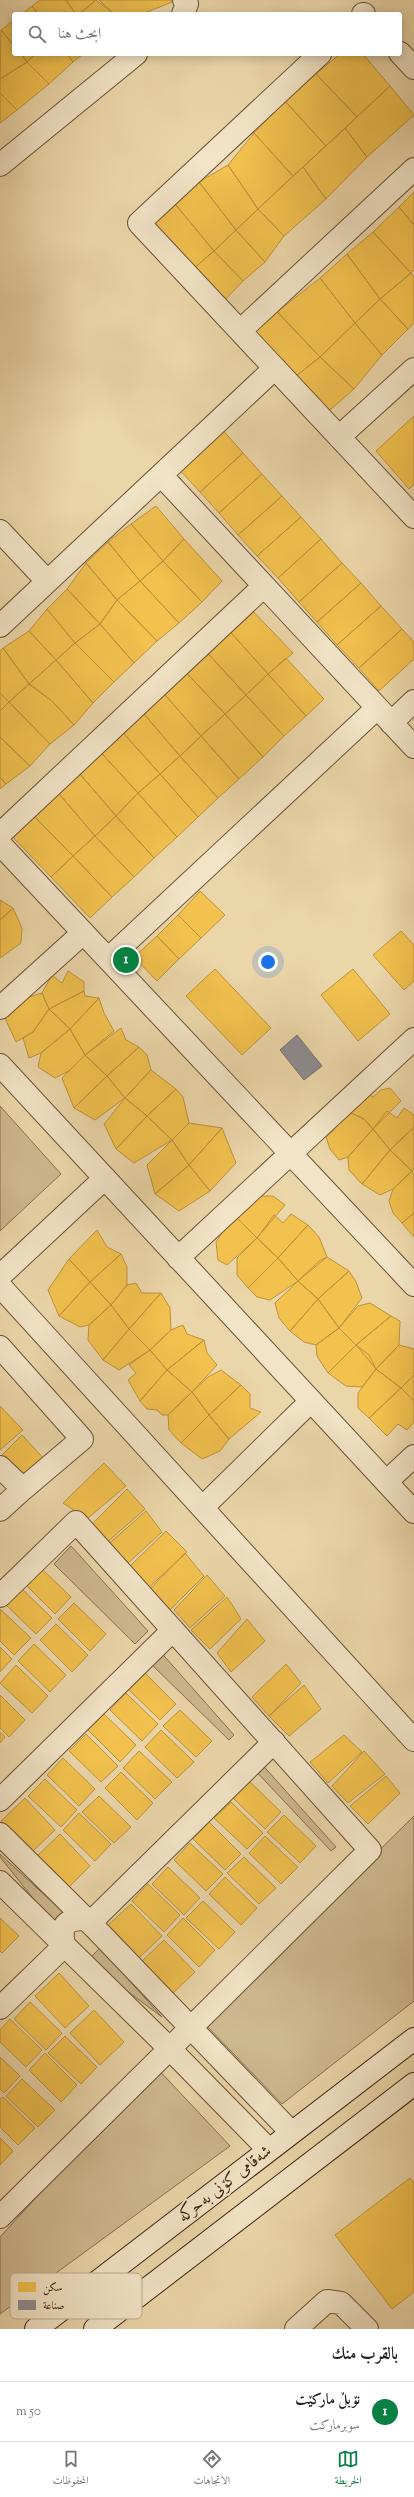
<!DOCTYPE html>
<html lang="ar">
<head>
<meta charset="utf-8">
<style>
  :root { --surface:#fff; --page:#f2f2f2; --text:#222; --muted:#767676; --line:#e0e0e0; --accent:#0b8043 }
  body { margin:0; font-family:"Sorts Mill Goudy",Amiri,serif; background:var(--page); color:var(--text); direction:rtl }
  .you { position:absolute; left:268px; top:962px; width:14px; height:14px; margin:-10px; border:3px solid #fff; border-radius:50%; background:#1a73e8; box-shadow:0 0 0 6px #1a73e833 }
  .badge { display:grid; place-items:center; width:26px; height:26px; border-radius:50%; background:var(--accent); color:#fff; font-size:13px; font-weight:700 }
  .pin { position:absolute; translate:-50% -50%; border:2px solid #fff; box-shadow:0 1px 4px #0006 }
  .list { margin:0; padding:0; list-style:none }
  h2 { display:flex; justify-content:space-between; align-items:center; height:52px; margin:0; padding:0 16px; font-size:17px }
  h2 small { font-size:13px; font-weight:400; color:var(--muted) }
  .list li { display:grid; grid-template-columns:26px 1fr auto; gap:12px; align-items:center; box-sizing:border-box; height:60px; padding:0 16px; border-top:1px solid var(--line) }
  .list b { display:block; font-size:15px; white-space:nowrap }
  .list p { margin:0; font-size:13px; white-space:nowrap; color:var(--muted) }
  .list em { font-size:13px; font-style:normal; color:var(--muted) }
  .icon { flex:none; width:22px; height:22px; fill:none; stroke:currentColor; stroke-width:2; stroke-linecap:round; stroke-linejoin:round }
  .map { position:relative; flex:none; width:414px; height:2329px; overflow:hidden; direction:ltr }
  .search { position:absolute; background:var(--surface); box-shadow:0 2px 10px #0003; left:12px; right:12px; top:12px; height:44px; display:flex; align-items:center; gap:10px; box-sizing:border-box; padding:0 14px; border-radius:4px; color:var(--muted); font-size:15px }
  .sheet { height:112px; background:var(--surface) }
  nav { display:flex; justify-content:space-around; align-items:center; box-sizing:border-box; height:56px; border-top:1px solid var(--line); background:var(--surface); font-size:11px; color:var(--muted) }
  nav a { display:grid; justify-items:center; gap:2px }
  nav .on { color:var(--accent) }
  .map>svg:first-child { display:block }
  .green { fill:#ceb88f; stroke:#876f50 }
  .homes { fill:#f2c14e; stroke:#bd923c }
  .industry { fill:#8d8d92; stroke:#766e6b }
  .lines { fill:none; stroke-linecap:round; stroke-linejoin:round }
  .street-casing { stroke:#6b5237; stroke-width:24 }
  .secondary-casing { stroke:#402611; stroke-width:24 }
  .street { stroke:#f2e4c7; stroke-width:22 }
  .secondary { stroke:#f2e4c7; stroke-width:22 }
  .labels { text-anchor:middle; stroke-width:4; stroke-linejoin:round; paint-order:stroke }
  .street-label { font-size:17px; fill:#402611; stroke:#f2e4c7 }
  .key { fill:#f2e4c7; stroke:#bdab90; stroke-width:1 }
  .key-label { font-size:11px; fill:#402611 }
</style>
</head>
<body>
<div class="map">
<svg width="414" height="2329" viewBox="0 0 414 2329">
  <rect width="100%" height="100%" fill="#ebd6a9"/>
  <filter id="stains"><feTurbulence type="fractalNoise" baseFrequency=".005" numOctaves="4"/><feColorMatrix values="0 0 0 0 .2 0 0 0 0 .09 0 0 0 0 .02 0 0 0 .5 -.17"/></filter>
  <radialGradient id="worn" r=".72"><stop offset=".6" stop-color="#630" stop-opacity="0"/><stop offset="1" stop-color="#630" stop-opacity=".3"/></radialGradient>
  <path class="green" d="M0,1106L61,1174L0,1231Z
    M71,1546L148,1631L135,1644L54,1564Z
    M158,1649L234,1735L229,1740L147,1660Z
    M258,1760L336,1847L331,1851L251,1766Z
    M414,1816V2001L282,2104L204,2023Z
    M0,1854L63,1912L52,1922L0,1857Z
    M100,1948L162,2017L87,1961Z
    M156,2067L230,2146L0,2314V2237Z"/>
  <path class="homes" d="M40,0H66L76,14H38L32,6Z
    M66,0H96L79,14H76Z
    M96,0L114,14H79Z
    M99,0H171L172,2L142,14H114Z
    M32,6L38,14H22Z
    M14,20V46L1,30Z
    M1,30L14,46V54H21L27,62L0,79Z
    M21,54H35L27,62Z
    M35,54H67L73,62L49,84L27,62Z
    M67,54H83L73,62Z
    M340,54H363L390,86L357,117L316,74Z
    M27,62L49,84L17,110L0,93V79Z
    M316,74L357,117L326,146L285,101Z
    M390,86L414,115L367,157L345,128Z
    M0,93L17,110L0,123Z
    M285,101L326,146L293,176L254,133Z
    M345,128L367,157L326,199L303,167Z
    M254,133L293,176L258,209L228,165Z
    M228,165L258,209L236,230L199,182Z
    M303,167L326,199L284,236L258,209Z
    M199,182L236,230L214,251L175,204Z
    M414,192V225L399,207Z
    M175,204L214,251L192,270L150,225Z
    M399,207L414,225V270L411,273L373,232Z
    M258,209L284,236L265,262L236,230Z
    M236,230L265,262L243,281L214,251Z
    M373,232L411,273L380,299L347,254Z
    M214,251L243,281L222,303L192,270Z
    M347,254L380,299L355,323L320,278Z
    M411,273L414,277V323L408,329L380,299Z
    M320,278L355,323L320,357L277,312Z
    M380,299L408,329L382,355L355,323Z
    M275,309L320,357L291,380L250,332Z
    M355,323L382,355L354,389L320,357Z
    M320,357L354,389L323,416L291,380Z
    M414,416V484L409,489L376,451Z
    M221,428L243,453L200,492L177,467Z
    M243,453L262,474L219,513L200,492Z
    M262,474L282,496L238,535L219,513Z
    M282,496L301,517L257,556L238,535Z
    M156,506L184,539L163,561L131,524Z
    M301,517L321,539L278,578L257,556Z
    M131,524L163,561L140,581L108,542Z
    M184,539L222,581L202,602L163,561Z
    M321,539L342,563L299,602L278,578Z
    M108,542L140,581L117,600L86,563Z
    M163,561L202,602L179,623L140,581Z
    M86,563L117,600L100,624L67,589Z
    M342,563L361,583L317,622L299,602Z
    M140,581L179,623L157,641L117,600Z
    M361,583L381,606L337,645L317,622Z
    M67,589L100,624L75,643L47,609Z
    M117,600L157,641L134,663L100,624Z
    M247,605L293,653L268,674L225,626Z
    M381,606L402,629L359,668L337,645Z
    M47,609L75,643L56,660L29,631Z
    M100,624L134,663L114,682L75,643Z
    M225,626L268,674L246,695L202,647Z
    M402,629L414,642V659L379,691L359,668Z
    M29,631L56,660L29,684L3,648Z
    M75,643L114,682L93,703L56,660Z
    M202,647L246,695L225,714L181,667Z
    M3,648L29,684L9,702L0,693V651Z
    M286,658L324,699L306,716L268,674Z
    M56,660L93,703L74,725L52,701L29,684Z
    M181,667L225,714L201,736L159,688Z
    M268,674L306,716L284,736L246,695Z
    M29,684L52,701L74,725L50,744L9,702Z
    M159,688L201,736L180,756L138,707Z
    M0,693L9,702L0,711Z
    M246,695L284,736L263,757L225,714Z
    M9,702L50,744L30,766L0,737V711Z
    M138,707L180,756L160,774L117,726Z
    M225,714L263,757L239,779L201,736Z
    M117,726L160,774L138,793L95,746Z
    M201,736L239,779L218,798L180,756Z
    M0,737L30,766L6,784L0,777Z
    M95,746L138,793L116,816L73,766Z
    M180,756L218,798L198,817L160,774Z
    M73,766L116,816L95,836L55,789Z
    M160,774L198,817L177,837L138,793Z
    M0,777L6,784L0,789Z
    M55,789L95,836L73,856L28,810Z
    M138,793L177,837L154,858L116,816Z
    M28,810L73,856L51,877L8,832Z
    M116,816L154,858L134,877L95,836Z
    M95,836L134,877L112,897L73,856Z
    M73,856L112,897L90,918L51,877Z
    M200,891L225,915L201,938L178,915Z
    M0,900L13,908L0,920Z
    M13,908L22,928L21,943L0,958V920Z
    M178,915L201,938L179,959L157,936Z
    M401,931L414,945V981L404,990L373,955Z
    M157,936L179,959L157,981L134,957Z
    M215,969L271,1028L242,1055L186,996Z
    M353,969L390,1014L358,1041L321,995Z
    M68,971L84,982V991L49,1009L42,993L52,975L62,983Z
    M84,991L85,996L99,998L70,1029L49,1009Z
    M42,993L49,1009L33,1032L16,1042L4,1016L19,1000Z
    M99,998L104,1013L114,1031L85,1055L70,1029Z
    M49,1009L70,1029L41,1053L29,1058L23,1038L33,1032Z
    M121,1028L126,1040L139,1047L107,1076L85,1055Z
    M70,1029L85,1055L69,1071L55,1078L38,1067L41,1053Z
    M139,1047L147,1055L151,1070L125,1098L107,1076Z
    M85,1055L107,1076L74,1108L62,1078Z
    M151,1070L176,1089L147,1116L125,1098Z
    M107,1076L125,1098L95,1120L74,1108Z
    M390,1088L401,1101L373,1129L364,1119L345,1110L365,1092L373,1097L381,1090Z
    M176,1089L183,1097L189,1123L172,1140L147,1116Z
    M125,1098L147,1116L116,1149L104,1124Z
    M404,1108L414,1115V1127L390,1150L373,1129L387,1111L397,1118Z
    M345,1110L364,1119L373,1129L348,1157L339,1160L330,1149L326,1137L334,1130L333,1120Z
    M147,1116L172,1140L134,1163L116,1149Z
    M189,1123L222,1128L189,1165L172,1140Z
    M414,1127V1169L412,1171L390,1150Z
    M222,1128L236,1163L210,1191L189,1165Z
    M373,1129L390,1150L362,1184L349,1170L348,1157Z
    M172,1140L189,1165L155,1194L147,1165Z
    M390,1150L412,1171L393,1189L380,1195L362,1184Z
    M189,1165L210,1191L179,1211L155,1194Z
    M412,1171L414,1174V1213L402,1223L393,1213L389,1201L393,1189Z
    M257,1196H273L285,1205L257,1238L231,1212Z
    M231,1212L257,1238L227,1265L218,1260L216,1242L222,1233L223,1223Z
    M414,1213V1237L402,1223Z
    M291,1214L308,1225L278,1258L257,1238L274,1215L283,1223Z
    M308,1225L319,1237L327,1257L298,1281L278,1258Z
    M97,1230L107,1247L121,1254L90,1282L69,1259Z
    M257,1238L278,1258L248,1288L237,1275V1258Z
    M121,1254L127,1267V1285L111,1305L90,1282Z
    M327,1257L349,1271L318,1299L298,1281L319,1261Z
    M278,1258L298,1281L270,1300L257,1297L248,1288Z
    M69,1259L90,1282L59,1316L48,1290Z
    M349,1271L356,1282L362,1298L339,1328L318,1299Z
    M298,1281L318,1299L290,1331L279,1318L275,1303Z
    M90,1282L111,1305L89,1325L80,1327L59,1316Z
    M136,1283L142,1293H161L129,1329L111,1305L127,1285Z
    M161,1293L170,1308L171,1330L150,1350L129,1329Z
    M318,1299L339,1328L316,1345L304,1342L290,1331Z
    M370,1303L391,1316L356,1345L339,1328L358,1306Z
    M111,1305L129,1329L103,1360L88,1340L89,1325Z
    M391,1316L400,1321L399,1345L376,1369L356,1345Z
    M183,1325L187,1334L204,1340L167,1370L150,1350L171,1330Z
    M339,1328L356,1345L328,1373L317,1356L316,1345Z
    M129,1329L150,1350L119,1370L103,1360Z
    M204,1340L207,1353L217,1365L192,1392L167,1370Z
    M356,1345L369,1355L376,1369L362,1387L346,1386L328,1373Z
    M399,1345L414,1349V1375L401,1388L376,1369Z
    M150,1350L167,1370L140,1401L128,1380L136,1373L129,1365Z
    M376,1369L401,1388L369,1418L358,1408V1393Z
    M167,1370L192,1392L168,1415H162L157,1410L147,1409L140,1401Z
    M221,1370L241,1385L209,1415L192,1392L208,1377Z
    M414,1375V1401L401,1388Z
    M241,1385L250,1394V1408L261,1412L229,1439L209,1415Z
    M401,1388L414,1401V1422L407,1430L398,1424L387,1436L369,1418Z
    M192,1392L209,1415L181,1443L169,1430L168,1415Z
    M0,1406L23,1430L0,1450Z
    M209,1415L229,1439L220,1451L202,1459L181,1443Z
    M22,1435L44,1459L23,1482L0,1457Z
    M104,1463L126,1486L87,1519L63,1503Z
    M127,1489L145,1509L103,1546L88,1528Z
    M146,1511L162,1532L126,1565L105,1547Z
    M166,1531L187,1552L146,1590L128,1568Z
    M185,1553L204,1576L168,1612L149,1590Z
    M39,1566L71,1597L55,1614L23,1582Z
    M207,1575L225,1596L190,1628L174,1610Z
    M20,1587L52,1618L36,1634L4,1603Z
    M227,1597L241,1619L210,1649L191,1630Z
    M74,1603L106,1634L90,1651L58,1619Z
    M0,1609L31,1638L14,1655L0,1641Z
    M247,1619L265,1641L231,1672L217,1653Z
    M56,1624L88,1655L72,1672L40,1640Z
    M34,1644L66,1675L50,1692L18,1661Z
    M0,1647L12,1659L0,1672Z
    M286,1664L301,1683L269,1716L252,1697Z
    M16,1665L48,1696L32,1713L0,1683Z
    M144,1672L176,1704L160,1720L128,1689Z
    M304,1685L321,1709L289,1736L269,1716Z
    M126,1693L158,1724L142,1741L110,1710Z
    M0,1695L25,1720L9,1737L0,1728Z
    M180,1710L212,1741L196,1757L163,1726Z
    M104,1714L136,1745L120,1762L88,1730Z
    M161,1730L194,1762L177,1778L145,1747Z
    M0,1732L5,1737L0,1743Z
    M86,1734L118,1766L101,1782L69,1751Z
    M344,1735L362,1752L328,1783L310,1762Z
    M139,1751L172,1782L155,1799L123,1768Z
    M364,1751L385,1774L348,1803L332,1786Z
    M63,1758L95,1789L79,1806L47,1775Z
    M121,1772L153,1803L137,1820L105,1788Z
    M386,1776L400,1793L368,1824L350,1806Z
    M45,1779L77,1810L61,1827L28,1796Z
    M249,1781L281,1812L265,1829L233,1798Z
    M99,1796L131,1827L114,1843L82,1812Z
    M25,1798L55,1830L31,1853L1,1821Z
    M231,1802L263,1833L247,1849L214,1818Z
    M79,1813L111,1844L95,1861L63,1830Z
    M284,1815L316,1846L300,1863L267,1832Z
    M209,1822L241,1854L225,1870L193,1839Z
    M60,1834L90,1866L67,1889L36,1857Z
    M265,1836L298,1867L281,1884L249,1853Z
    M190,1843L223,1874L206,1891L174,1860Z
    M244,1857L276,1888L259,1904L227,1873Z
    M168,1867L200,1898L184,1915L152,1884Z
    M225,1877L257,1908L241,1925L209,1894Z
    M148,1884L180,1915L164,1932L132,1901Z
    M203,1901L235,1932L219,1949L186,1918Z
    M131,1904L162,1936L138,1959L107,1926Z
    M0,1918L19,1936L2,1953L0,1951Z
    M183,1918L215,1950L199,1967L167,1935Z
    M164,1940L195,1972L171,1995L140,1963Z
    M59,1973L89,2006L65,2028L35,1996Z
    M30,2002L62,2033L46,2050L14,2019Z
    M94,2010L124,2042L100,2065L70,2033Z
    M10,2019L42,2050L26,2067L0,2042V2030Z
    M65,2036L97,2067L81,2084L48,2053Z
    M45,2053L77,2085L61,2102L29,2070Z
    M0,2057L20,2076L4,2093L0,2089Z
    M22,2079L55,2110L38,2127L6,2096Z
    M3,2097L35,2128L18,2145L0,2127V2099Z
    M0,2138L13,2151L0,2165Z
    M410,2178L414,2183V2292L392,2309L335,2235Z"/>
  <path class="industry" d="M297,1035L322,1066L304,1080L280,1050Z"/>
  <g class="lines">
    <g class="street-casing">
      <path id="street" d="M183,14L187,4L184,0
        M363,14H364
        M400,53L414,68
        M320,54L139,223L414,517
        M0,165L136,54
        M240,331L414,169
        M339,437L414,369
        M161,475L414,747
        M0,531L47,581
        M0,626L275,368
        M391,723L414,701
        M0,834L264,586
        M0,844L414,1285
        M108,959L377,708
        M0,1008L83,933
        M0,1065L414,1512
        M178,1258L414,1039
        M0,1276L105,1178
        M0,1286L414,1740
        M0,1347L82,1439L23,1489
        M0,1467L23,1489L0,1510
        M386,1482L414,1456
        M203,1507L311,1401
        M0,1596L76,1522L370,1850L0,2217
        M0,1800L173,1630
        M0,1834L95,1928L291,2132
        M0,1882L171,2050L268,2149
        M90,1923L274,1742
        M0,2008L64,1946C60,1925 65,1919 86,1919
        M296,2329L327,2301L341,2303L367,2329"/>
    </g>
    <g class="secondary-casing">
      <path id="secondary" d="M36,2329L414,2039
        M95,2329L414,2084"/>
    </g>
    <use href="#street" class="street"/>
    <use href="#secondary" class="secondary"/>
  </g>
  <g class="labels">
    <g class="street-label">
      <text transform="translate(224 2183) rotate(-38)" y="6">شەقامی کۆنی بەحرکە</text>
    </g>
  </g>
  <rect x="10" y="2273" width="132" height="46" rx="6" class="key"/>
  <rect x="18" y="2282" width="18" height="10" fill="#f2c14e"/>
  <rect x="18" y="2300" width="18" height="10" fill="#8d8d92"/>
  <g class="key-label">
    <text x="43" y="2291">سكن</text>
    <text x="43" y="2309">صناعة</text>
  </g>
  <rect width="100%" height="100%" filter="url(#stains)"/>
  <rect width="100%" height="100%" fill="url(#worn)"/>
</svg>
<div class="you"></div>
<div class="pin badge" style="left:126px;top:960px">1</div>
<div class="search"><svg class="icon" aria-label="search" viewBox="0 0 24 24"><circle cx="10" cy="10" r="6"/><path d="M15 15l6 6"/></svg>ابحث هنا</div>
</div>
<section class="sheet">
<h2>بالقرب منك<small></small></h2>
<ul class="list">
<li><span class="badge">1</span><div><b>نۆبڵ مارکێت</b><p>سوبرماركت</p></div><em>50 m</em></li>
</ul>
</section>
<nav>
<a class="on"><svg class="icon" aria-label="map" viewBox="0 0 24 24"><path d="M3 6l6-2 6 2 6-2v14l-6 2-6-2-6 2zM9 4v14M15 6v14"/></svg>الخريطة</a>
<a><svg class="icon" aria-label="directions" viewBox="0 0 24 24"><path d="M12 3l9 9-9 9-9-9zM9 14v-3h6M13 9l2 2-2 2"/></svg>الاتجاهات</a>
<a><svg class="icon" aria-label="saved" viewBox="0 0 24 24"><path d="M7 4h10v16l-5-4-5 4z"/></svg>المحفوظات</a>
</nav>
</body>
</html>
